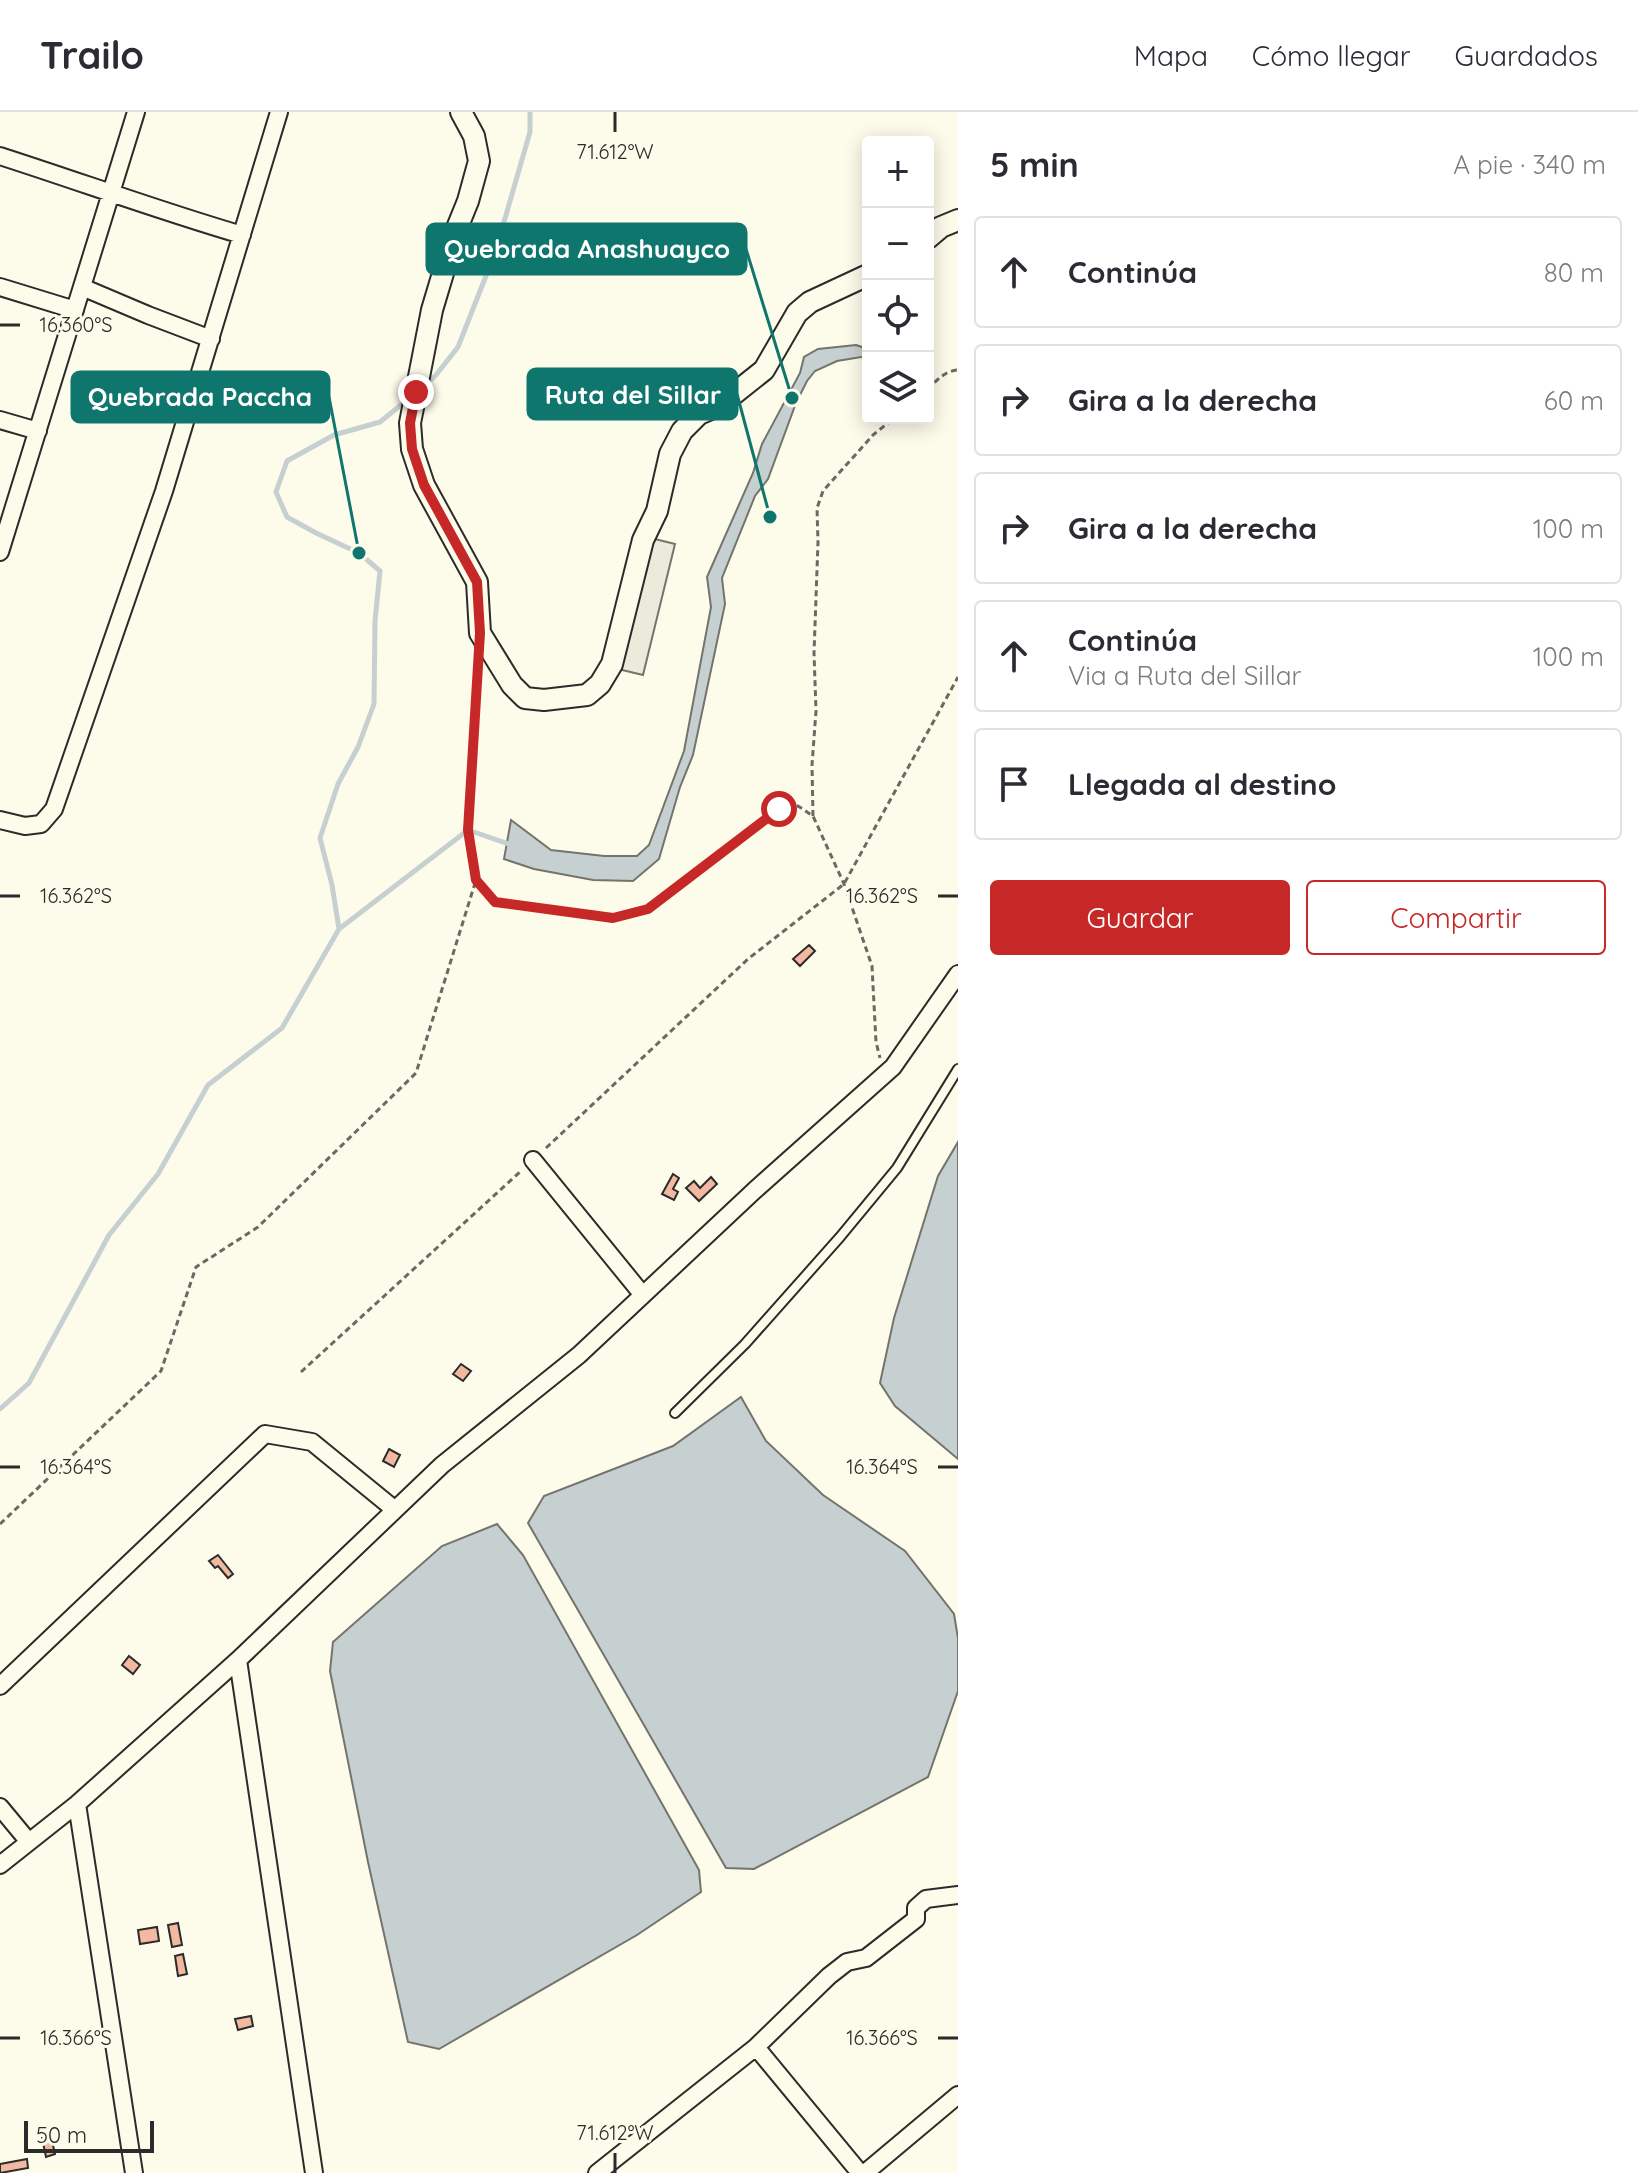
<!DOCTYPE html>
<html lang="es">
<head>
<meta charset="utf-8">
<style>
  :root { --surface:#fff; --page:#f2f2f3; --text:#2b2b33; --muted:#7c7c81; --line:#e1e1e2; --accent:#c62828 }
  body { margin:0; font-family:Quicksand,sans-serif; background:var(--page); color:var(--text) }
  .controls { position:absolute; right:24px; top:24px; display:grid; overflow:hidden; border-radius:8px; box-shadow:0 4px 20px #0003 }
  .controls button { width:72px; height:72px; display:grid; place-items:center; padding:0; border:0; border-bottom:2px solid var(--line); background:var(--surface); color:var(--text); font:40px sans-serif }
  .scale { position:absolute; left:24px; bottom:20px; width:130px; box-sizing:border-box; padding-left:8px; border:4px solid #2b2b2b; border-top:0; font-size:22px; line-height:28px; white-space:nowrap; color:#2b2b2b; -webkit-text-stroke:6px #fdfbea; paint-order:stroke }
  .stop { position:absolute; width:24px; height:24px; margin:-18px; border:6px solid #c62828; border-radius:50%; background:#fff }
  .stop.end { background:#c62828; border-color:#fff; box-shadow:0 2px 8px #0008 }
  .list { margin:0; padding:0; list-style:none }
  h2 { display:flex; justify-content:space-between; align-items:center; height:104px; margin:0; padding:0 32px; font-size:34px }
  h2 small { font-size:26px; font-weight:400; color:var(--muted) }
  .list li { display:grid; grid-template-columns:52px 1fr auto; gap:24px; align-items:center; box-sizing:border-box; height:112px; margin:0 16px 16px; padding:0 16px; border:2px solid var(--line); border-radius:8px }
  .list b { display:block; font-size:30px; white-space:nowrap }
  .list p { margin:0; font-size:26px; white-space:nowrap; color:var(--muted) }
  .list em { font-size:26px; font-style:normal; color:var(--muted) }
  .actions { display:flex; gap:16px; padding:24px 32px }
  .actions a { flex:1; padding:18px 0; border:2px solid var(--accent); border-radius:8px; text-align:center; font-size:28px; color:var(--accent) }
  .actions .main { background:var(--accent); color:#fff }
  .icon { flex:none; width:44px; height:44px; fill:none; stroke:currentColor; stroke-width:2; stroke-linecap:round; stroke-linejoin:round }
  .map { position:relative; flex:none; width:958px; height:2061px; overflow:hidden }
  header { display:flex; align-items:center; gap:48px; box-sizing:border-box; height:112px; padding:0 40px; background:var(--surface); border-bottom:2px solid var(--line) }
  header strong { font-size:38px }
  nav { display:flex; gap:44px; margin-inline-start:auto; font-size:28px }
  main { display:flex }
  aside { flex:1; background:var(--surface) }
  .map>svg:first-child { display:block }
  .parking { fill:#eceadb; stroke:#74746e; stroke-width:2 }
  .water { fill:#c7d0d0; stroke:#74746e; stroke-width:2 }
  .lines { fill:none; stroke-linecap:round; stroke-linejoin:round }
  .stream { stroke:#c7d0d0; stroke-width:5 }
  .building { fill:#f2b8a0; stroke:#2b2b2b; stroke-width:2 }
  .service-casing { stroke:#2b2b2b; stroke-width:12 }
  .minor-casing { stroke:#2b2b2b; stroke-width:20 }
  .tertiary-casing { stroke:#2b2b2b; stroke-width:24 }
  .path { stroke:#6a6964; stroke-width:3; stroke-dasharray:6 4; stroke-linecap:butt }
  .service { stroke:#fdfbea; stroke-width:8 }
  .minor { stroke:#fdfbea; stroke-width:16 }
  .tertiary { stroke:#fdfbea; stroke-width:20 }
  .route { stroke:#c62828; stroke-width:10 }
  .ticks { fill:none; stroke:#2b2b2b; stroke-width:3 }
  .ticks-label { font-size:20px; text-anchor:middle; fill:#2b2b2b; stroke:#fdfbea; stroke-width:6; stroke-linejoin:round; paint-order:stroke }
  .leader { fill:none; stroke:#0f766e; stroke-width:3 }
  .callout-dot { fill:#0f766e; stroke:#fdfbea; stroke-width:3 }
  .callout { fill:#0f766e; stroke:#0f766e; stroke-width:3 }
  .callout-label { font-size:26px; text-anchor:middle; font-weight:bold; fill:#fff }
</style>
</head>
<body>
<header>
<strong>Trailo</strong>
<nav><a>Mapa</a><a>Cómo llegar</a><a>Guardados</a></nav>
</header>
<main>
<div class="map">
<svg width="958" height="2061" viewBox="0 0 958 2061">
  <rect width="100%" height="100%" fill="#fdfbea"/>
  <path class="parking" d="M651,426L675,432L643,563L618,557Z"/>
  <path class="water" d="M856,233L868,237V244L837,249L815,259L807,269L796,291L768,367L755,384L722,466L725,492L693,643L680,675L659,747L633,769L593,768L534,757L504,747L511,708L551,738L604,744H637L649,733L684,639L711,495L707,465L753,361L762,332L800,261L804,245L818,237Z
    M958,1030V1347L895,1294L880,1271L894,1206L938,1064Z
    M741,1285L766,1329L823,1383L905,1439L954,1502L958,1526V1579L928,1665L754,1757L726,1756L528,1411L544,1384L673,1334Z
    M497,1412L523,1443L699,1758L701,1780L637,1823L439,1937L408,1930L368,1750L330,1559L333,1530L442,1434Z"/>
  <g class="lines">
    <path class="stream" d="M424,274L436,263L458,235L495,141L530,20V0
      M339,817L332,773L320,726L338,672L358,635L374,592L375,509L380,459L359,441L316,421L287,405L276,380L287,349L334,323L380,310L407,288
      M0,1297L29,1271L109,1123L158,1062L208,973L282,916L339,817L468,718L512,733"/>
  </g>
  <path class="building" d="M809,833L815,839L800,854L793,847Z
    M673,1062L679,1066L673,1077L678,1080L674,1088L662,1082Z
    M711,1065L717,1072L699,1089L686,1076L694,1069L700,1076Z
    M461,1252L471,1259L463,1269L453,1262Z
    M389,1337L400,1343L394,1355L383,1349Z
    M218,1443L233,1462L228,1466L218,1454L215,1456L209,1449Z
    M129,1544L140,1553L133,1562L122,1553Z
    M178,1811L182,1833L172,1835L168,1813Z
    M157,1815L159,1829L140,1832L138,1818Z
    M183,1842L187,1862L178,1864L175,1844Z
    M251,1904L253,1914L238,1918L235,1907Z
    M51,2024L55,2042L46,2045L42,2026Z
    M27,2047L28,2056L0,2061V2052Z"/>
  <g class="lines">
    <g class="service-casing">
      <path id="service" d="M675,1301L745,1232L840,1125L897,1056L958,957"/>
    </g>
    <g class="minor-casing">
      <path id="minor" d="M0,44C81,70 160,99 242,123
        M0,175L75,198
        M82,175L148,203L211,227
        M0,308L38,319
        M0,440L136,0
        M0,708L25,714L41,712L54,697L164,379L279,0
        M533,1048L642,1182
        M238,1548L314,2061
        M0,1574L265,1322L312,1330L394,1397
        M77,1692L134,2061
        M0,1695L29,1730
        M0,1753L77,1692L238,1548L442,1353L579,1243L755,1078L893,955L958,862
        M756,1935L860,2061
        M597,2061L756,1935L829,1864L847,1850L866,1846L916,1807V1796L926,1787L958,1783
        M865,2061L958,1983"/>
    </g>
    <g class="tertiary-casing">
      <path id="tertiary" d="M461,0L474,24L479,49L468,89L455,121L432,198L410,311L412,337L424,373L477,470L480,521L512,573L525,586L544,588L587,583L600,572L612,552L643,428L657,399L670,342L682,319L699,302L720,293L764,258L797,201L810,190L868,163
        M928,126L941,115L958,108"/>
    </g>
    <path class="path" d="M928,278C936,268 945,259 958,258
      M478,556L468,718L476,768L495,790L613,806L648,797L779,697L798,694L813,704L844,772L872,854L876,930L880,946
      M813,704L812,653L816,599L814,541L818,430L817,396L823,379L873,323L894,306
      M546,1036L748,847L844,772L958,565
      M301,1260L522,1058
      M0,1412L161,1259L196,1155L258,1115L416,961L476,768"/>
    <use href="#service" class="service"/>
    <use href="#minor" class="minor"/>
    <use href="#tertiary" class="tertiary"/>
  </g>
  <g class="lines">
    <path class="route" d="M416,280L410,311L412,337L424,373L477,470L480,521L468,718L476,768L495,790L613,806L648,797L779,697"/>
  </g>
  <path class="ticks" d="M615,0V20M0,213H20M0,784H20M938,784H958M0,1355H20M938,1355H958M0,1926H20M938,1926H958M615,2041V2061"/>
  <g class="ticks-label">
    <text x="615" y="47">71.612°W</text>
    <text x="76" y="220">16.360°S</text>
    <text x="76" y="791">16.362°S</text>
    <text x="882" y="791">16.362°S</text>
    <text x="76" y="1362">16.364°S</text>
    <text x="882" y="1362">16.364°S</text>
    <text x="76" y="1933">16.366°S</text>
    <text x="882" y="1933">16.366°S</text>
    <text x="615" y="2028">71.612°W</text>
  </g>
  <path class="leader" d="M792 286L746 137M770 405L737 282M359 441L329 285"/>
  <g class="callout-dot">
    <circle cx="792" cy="286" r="8"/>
    <circle cx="770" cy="405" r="8"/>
    <circle cx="359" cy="441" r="8"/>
  </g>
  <g class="callout">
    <rect x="427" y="112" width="319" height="50" rx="8"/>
    <rect x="528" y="257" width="209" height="50" rx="8"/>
    <rect x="72" y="260" width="257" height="50" rx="8"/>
  </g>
  <g class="callout-label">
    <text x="587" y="146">Quebrada Anashuayco</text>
    <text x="633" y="292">Ruta del Sillar</text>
    <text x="200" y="294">Quebrada Paccha</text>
  </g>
</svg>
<div class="controls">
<button>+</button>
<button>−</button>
<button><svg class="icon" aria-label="locate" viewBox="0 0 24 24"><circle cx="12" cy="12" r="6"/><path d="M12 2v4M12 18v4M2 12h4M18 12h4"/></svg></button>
<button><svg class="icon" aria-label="layers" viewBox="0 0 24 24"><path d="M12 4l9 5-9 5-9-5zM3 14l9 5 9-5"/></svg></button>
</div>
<div class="scale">50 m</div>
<div class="stop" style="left:779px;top:697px"></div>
<div class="stop end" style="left:416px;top:280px"></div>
</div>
<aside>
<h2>5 min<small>A pie · 340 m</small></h2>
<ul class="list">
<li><svg class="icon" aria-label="ahead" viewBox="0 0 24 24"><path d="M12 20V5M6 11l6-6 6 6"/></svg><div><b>Continúa</b></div><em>80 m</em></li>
<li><svg class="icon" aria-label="right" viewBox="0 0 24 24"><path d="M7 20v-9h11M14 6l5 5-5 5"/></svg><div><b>Gira a la derecha</b></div><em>60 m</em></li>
<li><svg class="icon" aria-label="right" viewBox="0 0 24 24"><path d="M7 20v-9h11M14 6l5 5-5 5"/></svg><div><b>Gira a la derecha</b></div><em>100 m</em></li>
<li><svg class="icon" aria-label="ahead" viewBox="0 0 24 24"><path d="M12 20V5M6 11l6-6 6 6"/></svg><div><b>Continúa</b><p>Via a Ruta del Sillar</p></div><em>100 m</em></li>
<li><svg class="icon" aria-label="arrive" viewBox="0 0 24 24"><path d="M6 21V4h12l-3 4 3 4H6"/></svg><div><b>Llegada al destino</b></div></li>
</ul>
<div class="actions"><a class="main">Guardar</a><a>Compartir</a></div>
</aside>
</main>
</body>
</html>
